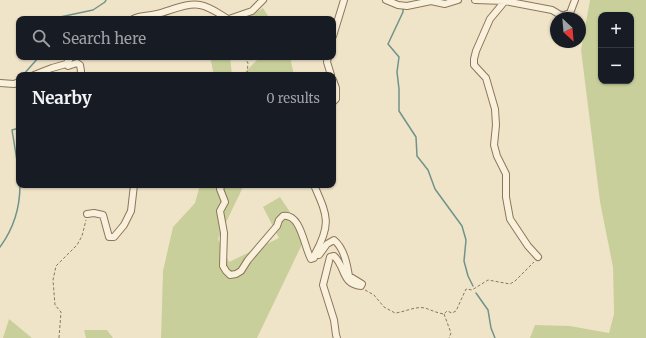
<!DOCTYPE html>
<html lang="en">
<head>
<meta charset="utf-8">
<style>
  :root { --surface:#171b24; --page:#20242c; --text:#f1f3f6; --muted:#9ea1a6; --line:#363941 }
  body { margin:0; font-family:Merriweather,serif; background:var(--page); color:var(--text) }
  .controls { position:absolute; right:12px; top:12px; display:grid; overflow:hidden; border-radius:8px; box-shadow:0 1px 3px #0004 }
  .controls button { width:36px; height:36px; display:grid; place-items:center; padding:0; border:0; border-bottom:1px solid var(--line); background:var(--surface); color:var(--text); font:20px sans-serif }
  .compass { position:absolute; left:550px; top:12px; width:36px; height:36px; border-radius:50%; background:var(--surface); box-shadow:0 1px 3px #0004; rotate:154deg }
  .list { margin:0; padding:0; list-style:none }
  h2 { display:flex; justify-content:space-between; align-items:center; height:52px; margin:0; padding:0 16px; font-size:17px }
  h2 small { font-size:13px; font-weight:400; color:var(--muted) }
  .icon { flex:none; width:22px; height:22px; fill:none; stroke:currentColor; stroke-width:2; stroke-linecap:round; stroke-linejoin:round }
  .map { position:relative; flex:none; width:646px; height:338px; overflow:hidden }
  .search { position:absolute; background:var(--surface); box-shadow:0 1px 3px #0004; left:16px; top:16px; width:320px; height:44px; display:flex; align-items:center; gap:10px; box-sizing:border-box; padding:0 14px; border-radius:8px; color:var(--muted); font-size:15px }
  .panel { position:absolute; background:var(--surface); box-shadow:0 1px 3px #0004; left:16px; top:72px; width:320px; height:116px; border-radius:8px }
  .map>svg:first-child { display:block }
  .green { fill:#c9cf9b; fill-rule:evenodd }
  .lines { fill:none; stroke-linecap:round; stroke-linejoin:round }
  .stream { stroke:#6f938a; stroke-width:1.5 }
  .minor-casing { stroke:#8d765c; stroke-width:8 }
  .path { stroke:#8d765c; stroke-width:1; stroke-dasharray:3 2; stroke-linecap:butt }
  .minor { stroke:#faf1dc; stroke-width:6 }
</style>
</head>
<body>
<div class="map">
<svg width="646" height="338" viewBox="0 0 646 338">
  <rect width="100%" height="100%" fill="#f0e4c8"/>
  <path class="green" d="M590,0H646V338H530L535,325L570,326L609,333L614,314L613,267L600,202L581,50ZM601,15H631V81H601Z
    M263,8L270,19H249L248,17Z
    M210,57H230L232,75H214Z
    M260,57H290L294,75H242Z
    M200,185H244L218,239L229,262L279,238L263,207L280,197L306,236L257,338H161L163,271L173,227L195,203Z
    M9,319L32,338H3Z
    M84,330H107L113,338H86Z"/>
  <g class="lines">
    <path class="stream" d="M403,8V12L388,44L399,57L397,72L399,89V111L416,137L417,156L428,170L435,189L462,226L466,240L464,261L468,276L473,286
      M59,19L60,17L93,10L105,2L106,0
      M23,75L39,57
      M19,128L12,130L19,173
      M0,247C14,228 20,208 20,185
      M476,293L488,310L491,328L495,338"/>
    <g class="minor-casing">
      <path id="minor" d="M386,0L398,5L407,6L431,1L445,4L458,0
        M475,0L505,1L552,10L562,16L570,13L575,0
        M505,1L490,19L476,51L474,59V65L486,78L495,109L496,125L494,145L497,156L506,174V197L510,219L528,246L538,257
        M133,19C140,15 149,16 157,14C170,11 188,2 200,5C211,7 219,14 228,19
        M229,19L252,11L263,0
        M333,36L344,0
        M328,57L327,62L331,75
        M66,64L68,66L77,63L80,65L81,71L80,75
        M34,75L52,68L66,64L71,57
        M333,80L336,88V99L333,102
        M0,83L14,84L19,82
        M222,185L220,189L225,202L220,211L224,233L223,266L226,271L230,275L236,274L241,271L248,260L277,226L279,220L283,216C301,213 304,247 311,259L314,258L315,255H319L327,244L334,240C344,248 347,264 349,276L362,284L361,286C341,284 346,267 334,256L330,257L323,285L334,320L336,335L337,338
        M314,185C327,215 332,223 315,254
        M87,214L94,213L103,215L109,237H114L124,225L131,211L134,185"/>
    </g>
    <path class="path" d="M244,57L248,63L247,75
      M365,290L374,295L384,307L395,313C405,312 415,306 425,308C431,310 437,313 444,314L447,311L452,313L456,311L466,289L472,290L488,280L510,284L515,281L534,262
      M444,314L451,333L449,338
      M59,338L61,312L55,305L53,280L56,266L77,245L82,236L86,220"/>
    <use href="#minor" class="minor"/>
  </g>
</svg>
<div class="controls">
<button>+</button>
<button>−</button>
</div>
<svg class="compass" viewBox="-18 -18 36 36"><path d="M0-13l5 13h-10z" fill="#e53935"/><path d="M0 13l5-13h-10z" fill="#9ea1a6"/></svg>
<div class="search"><svg class="icon" aria-label="search" viewBox="0 0 24 24"><circle cx="10" cy="10" r="6"/><path d="M15 15l6 6"/></svg>Search here</div>
<section class="panel">
<h2>Nearby<small>0 results</small></h2>
<ul class="list">
</ul>
</section>
</div>
</body>
</html>
